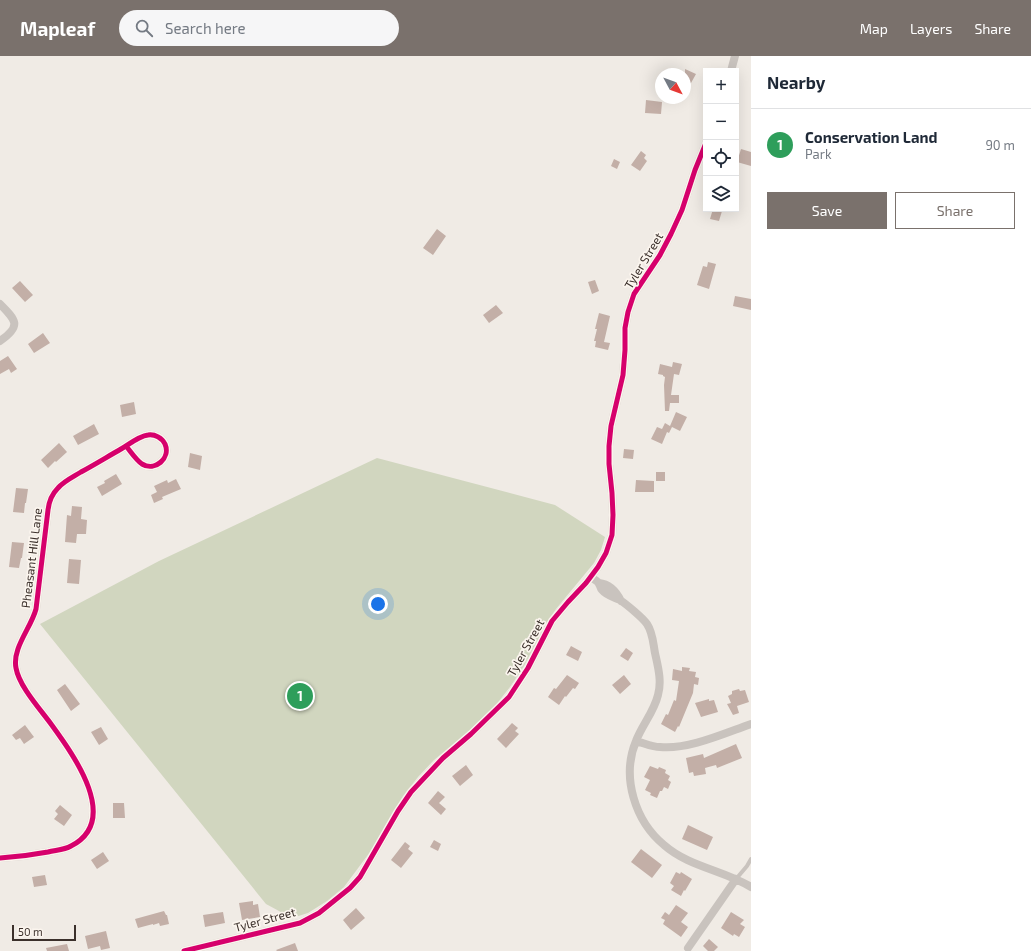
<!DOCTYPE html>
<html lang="en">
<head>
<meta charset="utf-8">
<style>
  :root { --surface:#fff; --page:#f6f6f7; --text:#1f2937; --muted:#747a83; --line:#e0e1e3; --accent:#7a716c }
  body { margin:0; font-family:"Exo 2",sans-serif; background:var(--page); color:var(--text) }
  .controls { position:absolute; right:12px; top:12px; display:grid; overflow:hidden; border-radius:0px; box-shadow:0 4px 16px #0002 }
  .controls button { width:36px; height:36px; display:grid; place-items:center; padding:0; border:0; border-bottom:1px solid var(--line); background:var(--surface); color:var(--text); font:20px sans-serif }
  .compass { position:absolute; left:655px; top:12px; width:36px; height:36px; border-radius:50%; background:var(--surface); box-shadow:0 4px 16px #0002; rotate:131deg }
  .scale { position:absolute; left:12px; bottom:10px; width:64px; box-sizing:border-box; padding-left:4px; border:2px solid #3b302b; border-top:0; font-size:11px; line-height:14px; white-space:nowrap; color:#3b302b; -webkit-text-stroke:3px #fbf5ee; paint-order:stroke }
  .you { position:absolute; left:378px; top:548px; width:14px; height:14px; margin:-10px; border:3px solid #fff; border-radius:50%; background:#1a73e8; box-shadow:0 0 0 6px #1a73e833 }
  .badge { display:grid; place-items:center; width:26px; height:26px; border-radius:50%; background:var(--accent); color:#fff; font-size:13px; font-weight:700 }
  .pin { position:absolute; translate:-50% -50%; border:2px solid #fff; box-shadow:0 1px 4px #0006 }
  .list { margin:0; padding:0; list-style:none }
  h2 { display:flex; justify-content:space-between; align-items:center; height:52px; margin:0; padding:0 16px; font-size:17px }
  h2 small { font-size:13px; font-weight:400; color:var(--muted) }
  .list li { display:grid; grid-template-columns:26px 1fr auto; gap:12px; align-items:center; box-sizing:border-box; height:72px; padding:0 16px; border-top:1px solid var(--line) }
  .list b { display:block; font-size:15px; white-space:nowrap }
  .list p { margin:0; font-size:13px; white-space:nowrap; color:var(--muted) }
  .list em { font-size:13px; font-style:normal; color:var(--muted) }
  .actions { display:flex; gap:8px; padding:12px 16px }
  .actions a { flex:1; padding:9px 0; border:1px solid var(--accent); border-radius:0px; text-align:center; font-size:14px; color:var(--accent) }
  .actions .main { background:var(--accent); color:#fff }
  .icon { flex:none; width:22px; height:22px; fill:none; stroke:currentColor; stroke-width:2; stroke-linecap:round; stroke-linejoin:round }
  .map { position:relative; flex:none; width:751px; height:895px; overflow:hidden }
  header { display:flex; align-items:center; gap:24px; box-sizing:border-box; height:56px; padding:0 20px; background:var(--accent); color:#fff }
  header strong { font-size:19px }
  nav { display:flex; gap:22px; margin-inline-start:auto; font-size:14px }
  .search { width:280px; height:36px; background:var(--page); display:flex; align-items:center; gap:10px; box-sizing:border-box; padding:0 14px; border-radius:22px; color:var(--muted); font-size:15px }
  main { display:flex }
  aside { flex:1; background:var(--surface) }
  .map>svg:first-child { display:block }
  .green { fill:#d1d6bf }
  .building { fill:#c3afa7 }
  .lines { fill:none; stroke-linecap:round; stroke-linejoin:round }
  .service { stroke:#c9c3be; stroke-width:4 }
  .minor { stroke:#c9c3be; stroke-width:8 }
  .cycleway-casing { stroke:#fbf5ee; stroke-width:8 }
  .cycleway { stroke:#d6006c; stroke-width:5 }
  .labels { text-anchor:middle; stroke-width:3.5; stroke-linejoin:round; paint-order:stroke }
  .street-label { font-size:12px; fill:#3b302b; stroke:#fbf5ee }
</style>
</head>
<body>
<header>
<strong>Mapleaf</strong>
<div class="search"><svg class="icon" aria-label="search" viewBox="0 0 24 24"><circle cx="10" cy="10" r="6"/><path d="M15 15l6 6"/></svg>Search here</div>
<nav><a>Map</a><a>Layers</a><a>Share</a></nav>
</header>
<main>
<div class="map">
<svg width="751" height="895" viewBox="0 0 751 895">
  <rect width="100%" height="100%" fill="#f0ebe5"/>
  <path class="green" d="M377,402L555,449L605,481L601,494L594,507L556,553L547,566L524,610L510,631L495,650L481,665L434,704L418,721L403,740L392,758L373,792L344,831L327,845L308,857L292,862L266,848L40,568L159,505Z"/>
  <path class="building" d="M685,13L696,18L691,27L685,24Z
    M646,44L662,46L661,58L645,57Z
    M741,93L751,96V110L737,106Z
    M641,95L646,99L644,102L647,105L640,115L631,109Z
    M614,103L620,106L617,113L611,110Z
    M713,153L722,155L719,165L710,163Z
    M437,173L446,180L433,199L423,192Z
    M708,206L716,208L709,233L697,229L703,210L707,211Z
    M595,224L599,235L592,238L588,226Z
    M20,225L33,239L25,246L12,232Z
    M735,240L751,243V254L733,250Z
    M496,249L503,257L489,267L483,259Z
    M599,257L610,260L604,286L610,287L608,294L595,291L596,285H594L597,273H595Z
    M43,277L50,287L34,297L28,288Z
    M8,300L17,313L11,317L9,313L0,318V305Z
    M673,306L682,308L679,319L674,318L671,339H679V347H670L669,355H665L664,329L665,321L663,320V319L658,318L660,308L672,311Z
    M134,346L136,358L122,361L120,349Z
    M676,356L687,361L680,375L672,371L669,377L667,376L662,388L651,383L657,371L662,373L665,367L670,370Z
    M94,368L99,378L78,389L73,380Z
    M59,387L67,396L56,406L55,405L48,412L41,404Z
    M624,393L634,394L633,403L623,402Z
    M190,397L202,400L200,414L188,411Z
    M656,416H665V425H656Z
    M116,418L122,428L102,440L97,431L105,427L104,425Z
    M176,423L181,433L162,441L163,443L154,447L151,439L157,436L154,430L167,424L168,427Z
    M636,424L654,425V436H635Z
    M16,432L28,433L26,447H25L24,457L13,456Z
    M72,450L82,451L81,463L87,464L86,478H77L76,487L65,486L67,459L71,460Z
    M12,486L24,487L22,502H21L19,512L9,511Z
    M69,503L81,504L79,528L67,527Z
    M571,590L582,596L578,605L566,599Z
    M626,592L633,597L628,605L620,600Z
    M682,611L690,612L689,615L696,616L695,621L699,622L698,629L694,628L693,637L679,671L678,670L675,676L661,668L666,658L668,659L674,644L676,645L679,625L672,624L673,613L682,615Z
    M567,619L579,627L575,633L573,632L566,641L565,640L559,649L548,641L554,632L556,633Z
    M624,619L631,628L620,638L612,629Z
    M65,628L80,648L71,655L57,634Z
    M739,633L740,635L745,634L749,646L737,650L739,657L733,659L727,648L731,647L728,640L732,638V635Z
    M709,643V645L714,644L718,656L701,661L695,647Z
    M512,667L518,672L515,675L519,678L506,692L497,683Z
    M25,669L34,681L24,688L20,682L16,684L12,679Z
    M101,671L108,683L99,689L91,676Z
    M736,688L742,702L717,712L716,709L705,712L706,718L694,720L693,716L689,717L686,702L703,698L704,702Z
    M466,709L473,719L460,730L452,720Z
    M650,710L658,713L659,711L666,714L665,717L670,720L668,724L671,726L668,733L664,731L662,735H660L657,742L650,739L651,737L645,734L650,724L644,721Z
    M438,735L445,741L439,747L446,753L441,759L428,747Z
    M113,747H124L125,762H113Z
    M60,749L72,759L64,770L54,763L58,758L55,755Z
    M688,769L713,781L707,794L682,783Z
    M434,784L441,788L438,795L430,791Z
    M405,786L410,790L408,793L413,797L401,812L391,804Z
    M641,793L662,809L652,822L631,806Z
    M103,796L109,805L97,813L91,804Z
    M676,816L680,818L681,816L692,823L685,835L684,834L681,840L671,834L674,830L670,827Z
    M45,819L47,829L34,831L32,821Z
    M253,845V849L258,848L260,861L242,864L239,847Z
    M676,849L688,857L681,866L688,871L681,881L663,868L665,864L661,862L665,856L669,859Z
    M356,852L365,862L351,874L343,864Z
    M164,855L166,859H167L169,868L160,870L159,867L153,869V868L138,872L135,863Z
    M223,856L225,867L205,871L203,859Z
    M731,856L744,864L740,868L745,871L739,881L734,878L733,880L721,872Z
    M106,875L110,892L101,894L100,890L88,893L85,880Z
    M709,883L718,891L714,895H708L703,890Z
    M295,887L298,895H277L276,894Z
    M67,888L69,895H47L46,892Z"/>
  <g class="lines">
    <path class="service" d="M736,823L747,810L751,803"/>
    <path class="minor" d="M731,15L735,0
      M0,248C16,264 22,270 0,285
      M591,521C593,523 598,525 599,528C601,531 600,532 602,534C607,540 614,541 620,544C626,548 643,562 647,568C653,577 653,587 655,597C658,611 662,625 658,639C654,656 642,669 636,685C621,721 635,765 664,789C689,811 723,814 751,831
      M599,527C610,528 616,535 621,545
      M636,685C644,687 652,691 660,691C688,694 725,677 751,668
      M0,802C16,801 32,799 48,796C56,794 64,794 71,790C122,764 72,697 51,668C40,653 19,630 16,612C12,592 31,572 36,553L48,454C49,445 52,438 58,432C64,425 73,421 81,416C94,409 107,401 121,393C128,389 139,380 148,379C155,378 162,382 165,388C171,402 155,416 142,408C136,404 131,396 126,390
      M688,892L736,823
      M184,895L300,867L319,857L350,832L360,821L398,755L411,736L443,702L471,678L509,641L528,612L552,565L568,546L586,527L598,511L606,497L612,479L613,459L612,437L609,408V390L611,370L623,319L625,294V272L628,256L634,238L660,199L671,178L682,154L695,114L706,87"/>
    <g class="cycleway-casing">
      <path id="cycleway" d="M0,802C16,801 32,799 48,796C56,794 64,794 71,790C122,764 72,697 51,668C40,653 19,630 16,612C12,592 31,572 36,553L48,454C49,445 52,438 58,432C64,425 73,421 81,416C94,409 107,401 121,393C128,389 139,380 148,379C155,378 162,382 165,388C171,402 155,416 142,408C136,404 131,396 126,390
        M184,895L300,867L319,857L350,832L360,821L398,755L411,736L443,702L471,678L509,641L528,612L552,565L568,546L586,527L598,511L606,497L612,479L613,459L612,437L609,408V390L611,370L623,319L625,294V272L628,256L634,238L660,199L671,178L682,154L695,114L706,87"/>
    </g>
    <use href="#cycleway" class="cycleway"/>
  </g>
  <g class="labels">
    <g class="street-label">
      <text transform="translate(644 205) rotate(-59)" y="4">Tyler Street</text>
      <text transform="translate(32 502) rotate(-83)" y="4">Pheasant Hill Lane</text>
      <text transform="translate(526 592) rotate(-61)" y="4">Tyler Street</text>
      <text transform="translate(265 864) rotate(-15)" y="4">Tyler Street</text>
    </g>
  </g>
</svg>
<div class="controls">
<button>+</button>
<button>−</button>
<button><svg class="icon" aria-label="locate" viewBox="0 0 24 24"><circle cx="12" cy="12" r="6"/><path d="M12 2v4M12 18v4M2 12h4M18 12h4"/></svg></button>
<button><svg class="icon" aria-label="layers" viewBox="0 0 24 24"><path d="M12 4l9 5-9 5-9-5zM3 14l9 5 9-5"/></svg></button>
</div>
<svg class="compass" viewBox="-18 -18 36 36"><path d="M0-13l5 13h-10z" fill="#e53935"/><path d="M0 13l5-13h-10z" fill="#747a83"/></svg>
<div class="scale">50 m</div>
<div class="you"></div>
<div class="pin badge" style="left:300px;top:640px;background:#2e9e5b">1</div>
</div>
<aside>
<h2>Nearby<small></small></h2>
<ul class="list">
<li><span class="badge" style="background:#2e9e5b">1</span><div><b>Conservation Land</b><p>Park</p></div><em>90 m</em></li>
</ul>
<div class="actions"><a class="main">Save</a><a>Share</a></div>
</aside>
</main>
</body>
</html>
